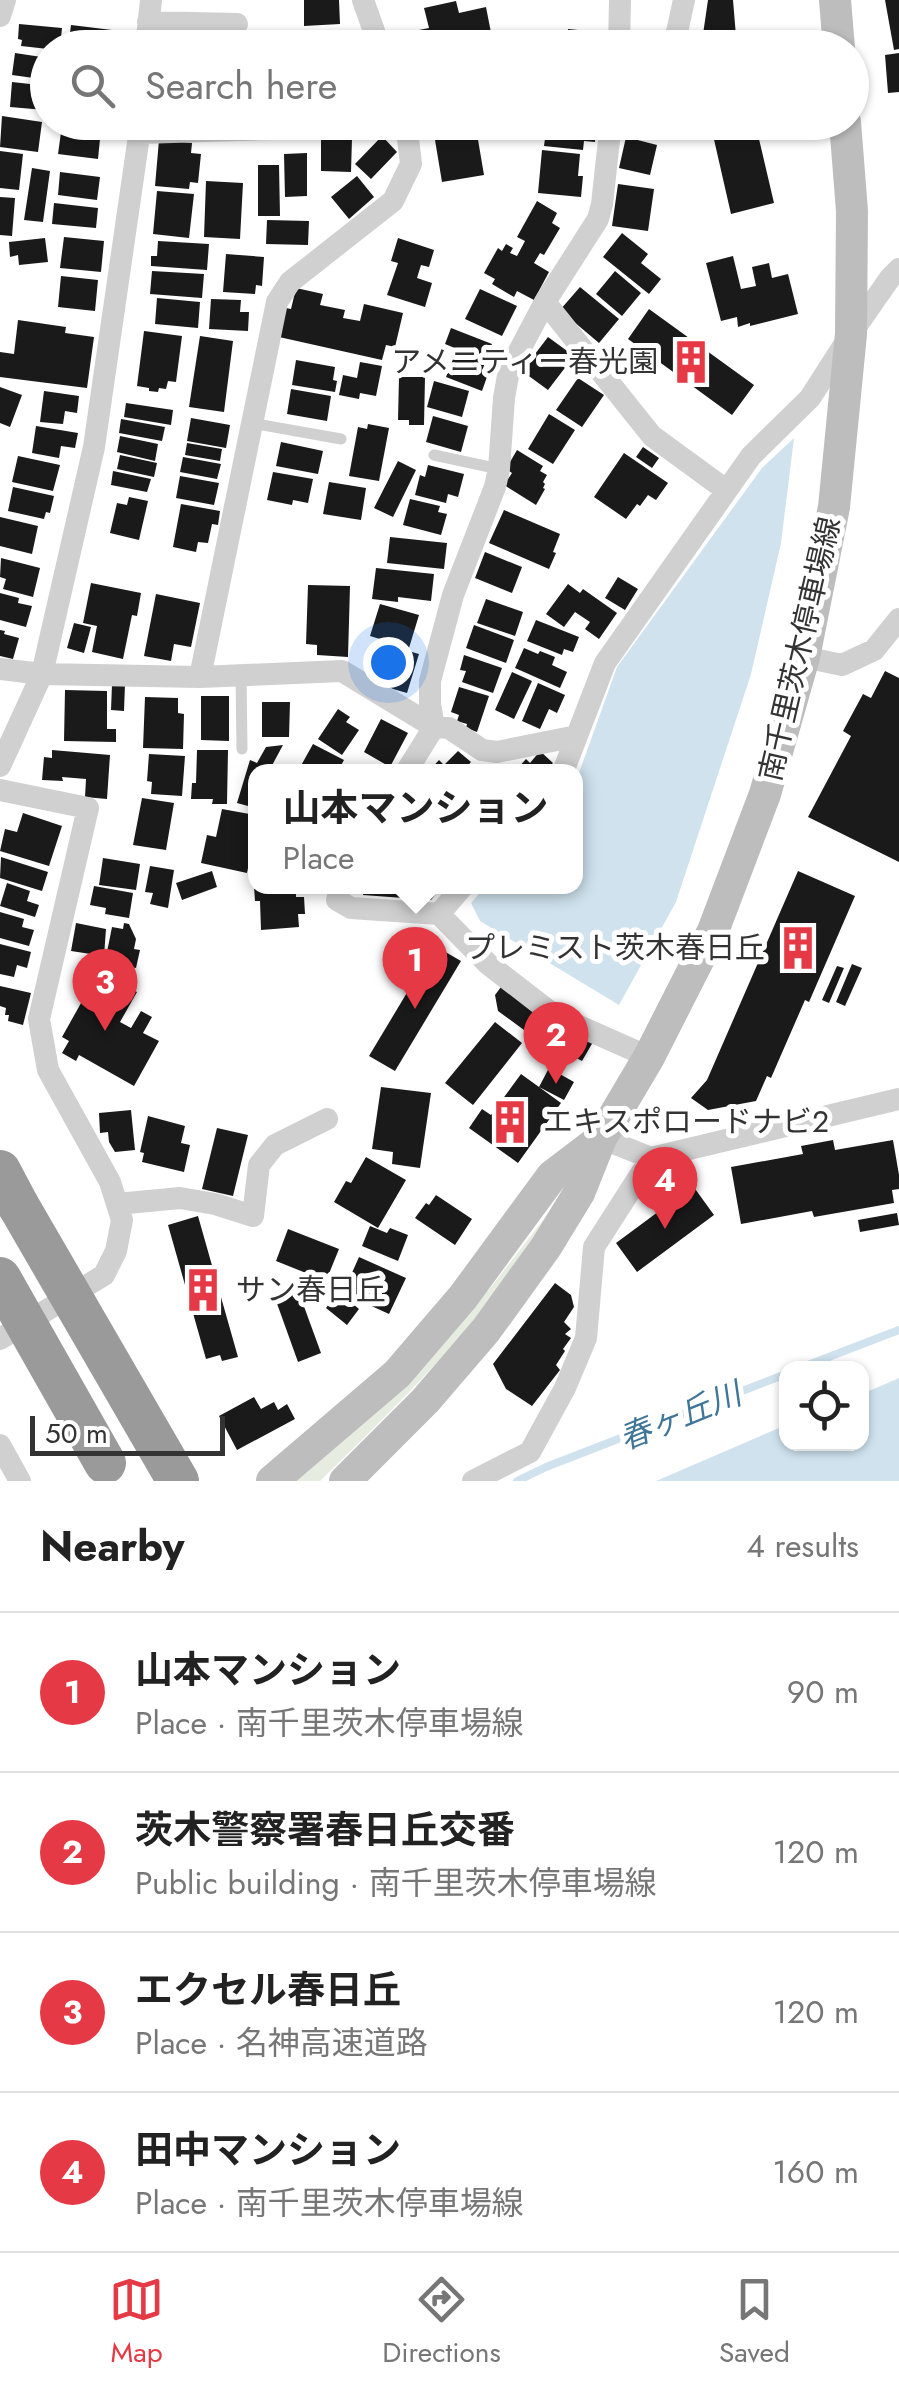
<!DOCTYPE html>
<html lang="en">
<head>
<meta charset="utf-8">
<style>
  :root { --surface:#fff; --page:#f2f2f2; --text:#222; --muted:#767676; --line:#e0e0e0; --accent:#e63946 }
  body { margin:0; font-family:Jost,"Noto Sans JP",sans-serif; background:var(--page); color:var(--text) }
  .controls { position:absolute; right:30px; bottom:30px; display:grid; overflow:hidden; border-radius:20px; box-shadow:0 2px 8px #0004 }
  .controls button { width:90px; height:90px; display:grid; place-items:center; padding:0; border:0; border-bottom:2px solid var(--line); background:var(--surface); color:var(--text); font:50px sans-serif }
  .scale { position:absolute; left:30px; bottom:25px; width:195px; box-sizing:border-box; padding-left:10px; border:5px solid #333; border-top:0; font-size:28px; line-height:35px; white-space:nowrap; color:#333; -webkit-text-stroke:8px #fff; paint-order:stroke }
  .you { position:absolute; left:388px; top:662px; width:35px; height:35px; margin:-25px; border:8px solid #fff; border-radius:50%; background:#1a73e8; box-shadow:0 0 0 15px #1a73e833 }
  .badge { display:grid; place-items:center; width:65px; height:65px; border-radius:50%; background:var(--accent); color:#fff; font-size:32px; font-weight:700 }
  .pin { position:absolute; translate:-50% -82px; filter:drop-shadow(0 2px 5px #0008) }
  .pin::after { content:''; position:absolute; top:52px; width:35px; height:30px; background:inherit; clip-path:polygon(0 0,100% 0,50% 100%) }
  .popup { position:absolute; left:248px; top:764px; width:335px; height:130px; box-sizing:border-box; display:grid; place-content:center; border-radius:20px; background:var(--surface); filter:drop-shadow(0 2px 8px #0005); font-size:32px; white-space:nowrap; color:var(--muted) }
  .popup b { font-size:38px; color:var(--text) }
  .popup::after { content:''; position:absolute; left:50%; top:100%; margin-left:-20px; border:20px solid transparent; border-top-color:var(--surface) }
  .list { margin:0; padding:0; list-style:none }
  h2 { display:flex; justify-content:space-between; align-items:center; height:130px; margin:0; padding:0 40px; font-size:42px }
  h2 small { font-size:32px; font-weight:400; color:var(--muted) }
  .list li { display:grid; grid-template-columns:65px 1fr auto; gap:30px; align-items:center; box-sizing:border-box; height:160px; padding:0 40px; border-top:2px solid var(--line) }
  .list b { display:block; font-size:38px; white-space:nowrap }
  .list p { margin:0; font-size:32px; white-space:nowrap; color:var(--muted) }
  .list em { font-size:32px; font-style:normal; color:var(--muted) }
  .icon { flex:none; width:55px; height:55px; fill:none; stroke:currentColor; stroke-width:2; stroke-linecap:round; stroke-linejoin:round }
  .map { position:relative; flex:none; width:899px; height:1481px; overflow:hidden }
  .search { position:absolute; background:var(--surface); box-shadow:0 2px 8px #0004; left:30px; right:30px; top:30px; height:110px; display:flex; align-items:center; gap:25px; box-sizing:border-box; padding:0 35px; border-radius:55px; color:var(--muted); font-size:38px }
  .sheet { height:770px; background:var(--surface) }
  nav { display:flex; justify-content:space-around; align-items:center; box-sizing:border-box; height:140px; border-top:2px solid var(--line); background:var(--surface); font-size:28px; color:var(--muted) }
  nav a { display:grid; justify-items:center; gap:5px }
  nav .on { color:var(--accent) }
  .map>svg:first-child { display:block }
  .green { fill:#e6ecdf }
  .water { fill:#cfe2ee }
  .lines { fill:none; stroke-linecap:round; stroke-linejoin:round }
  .stream { stroke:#cfe2ee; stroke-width:8 }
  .building { fill:#1a1a1a }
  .lane { stroke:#d0d0d0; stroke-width:11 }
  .street { stroke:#d0d0d0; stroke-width:22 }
  .secondary { stroke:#bdbdbd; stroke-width:32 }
  .highway { stroke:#9a9a9a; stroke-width:42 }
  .highway-bridge { stroke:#9a9a9a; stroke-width:42 }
  .labels { text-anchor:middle; stroke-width:10; stroke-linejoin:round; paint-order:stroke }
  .poi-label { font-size:30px; fill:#333; stroke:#fff; text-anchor:end }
  .street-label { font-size:30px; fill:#333; stroke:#fff }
  .water-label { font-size:32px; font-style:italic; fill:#3f7597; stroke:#fff }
</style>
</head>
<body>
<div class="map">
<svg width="899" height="1481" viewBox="0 0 899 1481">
  <rect width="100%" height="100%" fill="#fff"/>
  <path class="green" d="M547,1215L550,1216C532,1242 515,1269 496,1293C443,1361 381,1421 320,1481H292L380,1407L491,1287Z"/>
  <path class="water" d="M794,438L781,543L751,674L676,902L619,1005L480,921L471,903L485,887L575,886V784L617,667L762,468Z
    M899,1378V1481H656L786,1425V1444H862V1394Z"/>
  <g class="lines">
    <path class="stream" d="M800,1368L899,1330
      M517,1481L546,1467L786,1374"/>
  </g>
  <path class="building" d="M304,0H339L340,24L304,26Z
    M708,0H733L737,48H701Z
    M885,0H899V49L894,50Z
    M456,1L459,13L486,7L494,48H422L419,30L429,28L424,8Z
    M19,24L62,28L60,48L48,49L21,46L22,40L18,39Z
    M71,25L112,30L110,48H84V43L69,41Z
    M568,29L599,32L597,48H567Z
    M350,30L352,36L360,34L365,48H328L325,39Z
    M173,37H236V48H173Z
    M15,53L48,58V80L12,75Z
    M899,53V92L888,93L885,55Z
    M12,82L48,86L45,110L10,107Z
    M2,116L42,122L38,152L0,147Z
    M432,122H475L484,175L442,182Z
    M623,122H660L657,138L621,131Z
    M710,122H755L774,203L731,214Z
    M547,123L596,127L595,142L584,141L583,150L544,146Z
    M62,125L94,129L93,138L100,139L98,159L58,154Z
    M382,136L397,152L371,179L355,164Z
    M626,137L657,145L650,175L619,168Z
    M321,138H352L351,172L321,171Z
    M159,140L192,143L191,153L201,154L198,183L190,182L189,189L155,186Z
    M542,150L580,154L578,176H583L581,197L538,193Z
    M0,151L23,154L19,190L0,188Z
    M307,153V196L285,197L284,154Z
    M258,165H279L280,216H258Z
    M32,168L50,171L43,222L24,220Z
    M60,172L100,177L97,200L58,195Z
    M357,176L374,197L349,219L331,197Z
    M206,181L243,183L240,239L204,237Z
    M618,184L654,189L648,231L612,226Z
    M157,191L194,194L189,238L153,234Z
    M0,197L15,198L12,236L0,235Z
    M537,201L557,213L552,223L560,228L544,255L540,253L534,263L549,272L534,300L517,291L514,297L492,284L495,279L484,273L498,248L502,251L506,244L513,248L510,253L517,256L525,241L517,237Z
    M54,203L98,208L96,228L52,224Z
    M267,220L309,221L308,245L266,244Z
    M622,233L648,254L641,263L661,279L649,294L603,257Z
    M64,237L104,241L101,272L60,268Z
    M45,238L48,262L19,265L18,255L10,257L9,242Z
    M398,238L434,250L429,267L421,265L417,278L432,283L425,307L387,295L398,263L391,261Z
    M158,241L209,244L207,270L151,266V256H157Z
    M226,254L264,257L262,286L256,285L255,294L223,292Z
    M733,256L741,289L756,286L752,267L769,263L772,278L788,274L798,314L750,326V323L738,327L737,317L721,321L706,263Z
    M152,271L204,274L202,298L150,294Z
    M615,271L641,293L622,316L596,294Z
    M61,276L98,280L95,311L58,307Z
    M580,287L619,319L599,343L560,310Z
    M296,288L323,294L320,305L345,310L343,318L360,321L364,304L403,313L395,347L386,345L382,360L279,337L286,308L291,309Z
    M480,289L517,306L502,336L465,319Z
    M157,298L200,302L198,328L155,324Z
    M211,299L241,300L240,312H249L248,331L209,329Z
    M649,309L754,385L732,415L628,339Z
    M18,320L66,327L65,333L94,337L87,388L0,377V352L14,354Z
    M451,328L492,344L482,371L488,374L482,391L446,377L457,349L445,344Z
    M144,331L182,336L176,382L168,381L166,389L159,388L158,392L149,391V388L137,386Z
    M200,336L233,341L224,412L189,407Z
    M548,337L574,356L548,390L522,371Z
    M296,360L335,367L333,380L337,381L335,392L292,385Z
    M360,362L382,366L376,396L360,393L359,399L339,395L343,375L357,378Z
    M399,377H425L424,425H409V420H398Z
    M578,378L604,395L582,427L556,410Z
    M434,381L469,391L462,417L427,407Z
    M0,387L22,395L10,427L0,423Z
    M291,389L331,396L327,421L287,414Z
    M44,391L79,396L77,413L65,411L63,424L40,422Z
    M126,403L173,410L171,425L124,417Z
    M549,414L575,430L553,464L528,449Z
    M433,416L468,426L461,452L426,442Z
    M191,418L230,425L226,448L187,441Z
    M121,419L165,427L162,441L119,433Z
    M368,424L389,428L379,481L349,476L358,427L367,429Z
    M36,426L78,433L75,448L61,446L59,458L32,453Z
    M120,436L158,444L155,461L117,452Z
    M281,442L323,451L318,474L276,466Z
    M187,443L222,449L220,461L185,455Z
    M643,447L659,458L652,468L636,457Z
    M517,450L543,466L540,471L547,475L543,482L545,484L543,488L545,489L536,505L504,485L512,473L506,469Z
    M624,453L668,483L656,500L648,495L640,506L637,504L626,519L594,497Z
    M120,455L157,463L154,477L117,469Z
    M18,456L60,465L53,491L12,482Z
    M183,457L221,464L217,479L180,472Z
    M398,461L416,470L393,517L374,508Z
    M428,465L464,474L458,497L448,494L446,503L415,495L420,475L425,477Z
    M113,471L151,479L147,492L111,485Z
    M273,472L313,479L308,503L293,500L292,505L267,500Z
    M180,476L219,483L214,505L176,498Z
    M329,482L366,488L361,520L323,514Z
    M13,487L54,496L50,513L46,512L44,519L8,511Z
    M129,497L148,501L139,540L110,533L117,503L127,505Z
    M410,499L440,506L438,512L447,514L441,535L403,525Z
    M181,504L220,511L218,525L212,524L208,543L198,542L196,552L173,547Z
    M504,510L560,534L553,552L556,553L549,569L489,543Z
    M0,517L38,526L32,554L0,546Z
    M390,537L447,543L444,569L387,563Z
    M485,552L522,567L512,593L475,578Z
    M1,558L40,568L33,597L3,589L6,579L0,577Z
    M376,568L434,574L431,601L398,597V602L372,599Z
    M618,577L638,589L625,610L605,598Z
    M91,583L141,593L137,616L132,615L123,659L92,652L97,626L83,623Z
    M568,584L580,593L583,589L617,613L599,639L585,629L590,622L575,612L564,627L546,614Z
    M308,585L350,586L348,657L317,655V645L306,644Z
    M0,593L19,598L18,603L32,606L26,627L0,620Z
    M156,594L200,603L191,647L174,644L171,661L144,656Z
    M486,599L523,612L515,636L477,623Z
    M380,604L419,615L409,648L370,636Z
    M536,620L579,637L573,652L564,649L562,655L527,641Z
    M74,623L91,627L84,653L67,648Z
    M474,625L514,640L506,663L466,648Z
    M0,630L5,631L4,634L19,638L13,659L0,656Z
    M398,648L419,654L407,693L386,687Z
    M524,648L538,654L540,651L555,657L552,665L567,672L560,688L515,668Z
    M464,655L502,668L493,693L462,682L466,671L460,670Z
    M885,671L899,678V862L808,817L851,736L843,731L863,694L871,698Z
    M512,672L532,681L514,719L495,710Z
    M538,683L565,695L557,713L549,709L540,729L522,721Z
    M112,684H125L124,711L111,710Z
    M459,687L489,696L477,732L466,728L467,724L457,721L459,715L451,712Z
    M65,690L107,691V729H116V742L64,741Z
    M201,696H229V741L201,740Z
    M145,697L178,698V713L184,714L183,749L143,748Z
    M262,702H290L289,737H262Z
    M338,709L350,717L346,722L359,730L342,755L318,739Z
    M381,719L408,733L390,767L364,752Z
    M313,744L344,760L338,771H298Z
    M283,745L269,771H255V804L250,802L248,806L237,803L250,760L257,763L266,747Z
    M52,750L110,755L107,799L85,797L86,779L62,777L63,781L42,780L44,757L52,758Z
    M197,750H228L227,804H212L213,799H191L192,783H196Z
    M458,751L471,762L463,771H429L439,760L444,765Z
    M540,751L553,763L545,771H509L514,766L518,768L526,759L530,763Z
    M149,754L185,756L182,796L151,794L152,782L147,781Z
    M142,798L174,803L166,850L133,845Z
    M222,809L255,815V833L247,873L201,863L207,835L216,837Z
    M23,813L62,826L49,866L0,851L5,829L17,832Z
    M1,857L48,872L42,891L0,878Z
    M103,858L140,864L136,890L99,885Z
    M150,866L174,870L168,908L150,904L153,893L145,892Z
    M212,871L217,887L182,900L176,883Z
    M798,871L855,896L809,1002L805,1000L771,1078L767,1076L756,1101L708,1110L691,1098L707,1080Z
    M7,883L30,891L27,901L39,905L35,917L0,906Z
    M94,886L133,893L129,918L105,914L106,908L90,905Z
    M254,886H291V891H296V897H304L305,914H298L299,927L261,930L260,901H255Z
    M363,886H442L431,900L363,895Z
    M0,912L24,919L22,927L34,930L29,946L0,938Z
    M76,923L106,929L104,956L71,951Z
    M124,923L129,924L136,939L134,949L140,950L136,968L105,962L112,927L123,929Z
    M0,944L31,952L27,968L17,965L14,977L0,974Z
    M435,946L461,961L395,1071L369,1056Z
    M852,964L862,968L845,1006L836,1002Z
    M837,966L844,968L829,1003L822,1000Z
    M99,971L137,992L120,1022L131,1028L141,1011L152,1017L143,1033L159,1041L134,1086L79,1055L76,1061L62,1053L69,1041L62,1037Z
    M0,986L31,993L23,1025L8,1021L9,1015H5L6,1008L0,1006Z
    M501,987L551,1024L539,1041L498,1011L495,995Z
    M495,1022L522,1043L473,1105L445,1083Z
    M558,1024L593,1042L582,1061L548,1043Z
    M549,1068L574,1082L564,1100L539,1087L561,1103L518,1163L469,1128L482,1109L491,1115L521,1074L539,1087Z
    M381,1087L431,1093L420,1168L392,1164L393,1152L372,1149Z
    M131,1110L135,1150L115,1152L109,1142L108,1132L100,1133L99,1113Z
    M148,1116L185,1126L181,1143L190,1145L184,1172L142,1162L144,1153L140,1152Z
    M217,1128L248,1135L233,1196L202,1189Z
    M833,1140L835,1150L893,1140L899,1175V1189L892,1190L894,1203L814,1217L812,1211L741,1224L731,1167L803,1154L801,1146Z
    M366,1157L406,1180L378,1228L334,1202L346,1181L351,1183Z
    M693,1186L714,1215L637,1272L616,1243Z
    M436,1195L472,1219L455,1245L415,1218L426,1203L429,1205Z
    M897,1213L899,1225L860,1232L858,1220Z
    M198,1216L238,1357L222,1361L220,1355L206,1359L168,1225Z
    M370,1226L387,1233L390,1228L408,1235L398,1261L362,1246Z
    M288,1229L339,1249L326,1281L276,1261Z
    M359,1257L406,1278L389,1314L343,1293Z
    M555,1283L571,1295L574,1307L564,1322L571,1329L565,1334L571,1338L563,1349L565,1351L556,1365L560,1370L532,1406L506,1389L493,1364Z
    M298,1290L321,1353L298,1362L275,1298Z
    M335,1296L343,1302L346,1298L359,1309L347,1325L326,1308Z
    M254,1397L261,1409L274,1402L278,1410L287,1404L295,1419L237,1450L219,1416Z"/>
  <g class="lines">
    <path class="lane" d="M251,423L341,439
      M434,455L499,469
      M241,675L242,749"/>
    <path class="street" d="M363,0L380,48
      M0,16L5,0
      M148,22L237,24
      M146,48L151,0
      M619,48L620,0
      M669,48L677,32L684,0
      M140,133L407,125
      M545,302L652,436L726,490
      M804,657L842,665L874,650L899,619
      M0,669L42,674L200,677L342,671L434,727L449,728L482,750L497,752L577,736
      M200,677L277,302L290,282L393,201L411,164L406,122
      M0,766L42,674L94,447L141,122
      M406,772L434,727L430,704V681L453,595L495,487L499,469L504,398L509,370L545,302L598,219L602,204L611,122
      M563,772L605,663L751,456L810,398L851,334L890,278L899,269
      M0,790L88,808L39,1019L48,1070L110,1182L122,1220L116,1251L104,1275L0,1339
      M341,886L337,900L351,908L439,914L488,964L554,1015L649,1057
      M439,914L463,886
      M601,1138L651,1158L899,1099
      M117,1204L180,1198L215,1204L253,1216L259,1165L275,1145L327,1119
      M0,1445L20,1481
      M473,1481L530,1452L565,1388L586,1338L594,1247L651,1158"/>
    <path class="secondary" d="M835,0L839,48
      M272,1481L397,1374L463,1297L552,1176L598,1141
      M345,1481L425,1401L486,1330L546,1247L579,1193L601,1138L649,1057L713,931L765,794L804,657L834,507L851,334L852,211L845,122"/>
    <path class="highway" d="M0,1171L18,1205"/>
    <path class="highway-bridge" d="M18,1205L178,1481
      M0,1278L105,1463"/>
  </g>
  <defs>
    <g id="building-bare" transform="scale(3.45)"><path d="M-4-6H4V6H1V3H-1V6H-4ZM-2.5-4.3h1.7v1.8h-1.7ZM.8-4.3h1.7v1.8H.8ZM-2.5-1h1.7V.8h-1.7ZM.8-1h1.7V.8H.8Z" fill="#e63946" stroke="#fff" stroke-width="2.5" paint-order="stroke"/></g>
  </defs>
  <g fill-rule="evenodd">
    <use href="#building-bare" x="691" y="362"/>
    <use href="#building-bare" x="798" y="948"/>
    <use href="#building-bare" x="510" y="1122"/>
    <use href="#building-bare" x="203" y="1290"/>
  </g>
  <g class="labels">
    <g class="poi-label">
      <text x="658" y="372">アメニティー春光園</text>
      <text x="765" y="958">プレミスト茨木春日丘</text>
      <text x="543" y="1132" text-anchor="start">エキスポロードナビ2</text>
      <text x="236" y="1300" text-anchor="start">サン春日丘</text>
    </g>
    <g class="street-label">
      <text transform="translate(800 649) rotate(-77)" y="10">南千里茨木停車場線</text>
    </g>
    <g class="water-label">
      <text transform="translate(680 1416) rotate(-22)" y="11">春ヶ丘川</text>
    </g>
  </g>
</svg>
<div class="controls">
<button><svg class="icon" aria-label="locate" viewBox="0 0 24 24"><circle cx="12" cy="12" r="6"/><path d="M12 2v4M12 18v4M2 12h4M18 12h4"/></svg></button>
</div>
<div class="scale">50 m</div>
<div class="you"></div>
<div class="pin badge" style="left:415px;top:1009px">1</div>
<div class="popup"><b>山本マンション</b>Place</div>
<div class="pin badge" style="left:556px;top:1084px">2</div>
<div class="pin badge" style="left:105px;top:1031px">3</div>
<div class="pin badge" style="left:665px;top:1229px">4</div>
<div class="search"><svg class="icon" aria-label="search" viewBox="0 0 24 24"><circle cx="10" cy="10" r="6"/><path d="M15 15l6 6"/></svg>Search here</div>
</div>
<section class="sheet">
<h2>Nearby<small>4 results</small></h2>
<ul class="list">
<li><span class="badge">1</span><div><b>山本マンション</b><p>Place · 南千里茨木停車場線</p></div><em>90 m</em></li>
<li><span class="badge">2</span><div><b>茨木警察署春日丘交番</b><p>Public building · 南千里茨木停車場線</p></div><em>120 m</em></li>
<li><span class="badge">3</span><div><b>エクセル春日丘</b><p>Place · 名神高速道路</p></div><em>120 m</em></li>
<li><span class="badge">4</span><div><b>田中マンション</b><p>Place · 南千里茨木停車場線</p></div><em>160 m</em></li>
</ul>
</section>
<nav>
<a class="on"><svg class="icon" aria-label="map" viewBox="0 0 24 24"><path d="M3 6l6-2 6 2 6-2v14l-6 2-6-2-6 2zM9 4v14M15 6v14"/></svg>Map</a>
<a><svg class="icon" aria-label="directions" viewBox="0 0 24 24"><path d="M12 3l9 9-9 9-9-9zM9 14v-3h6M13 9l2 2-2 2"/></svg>Directions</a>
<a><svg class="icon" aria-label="saved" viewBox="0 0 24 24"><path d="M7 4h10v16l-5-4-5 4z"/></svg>Saved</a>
</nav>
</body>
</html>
